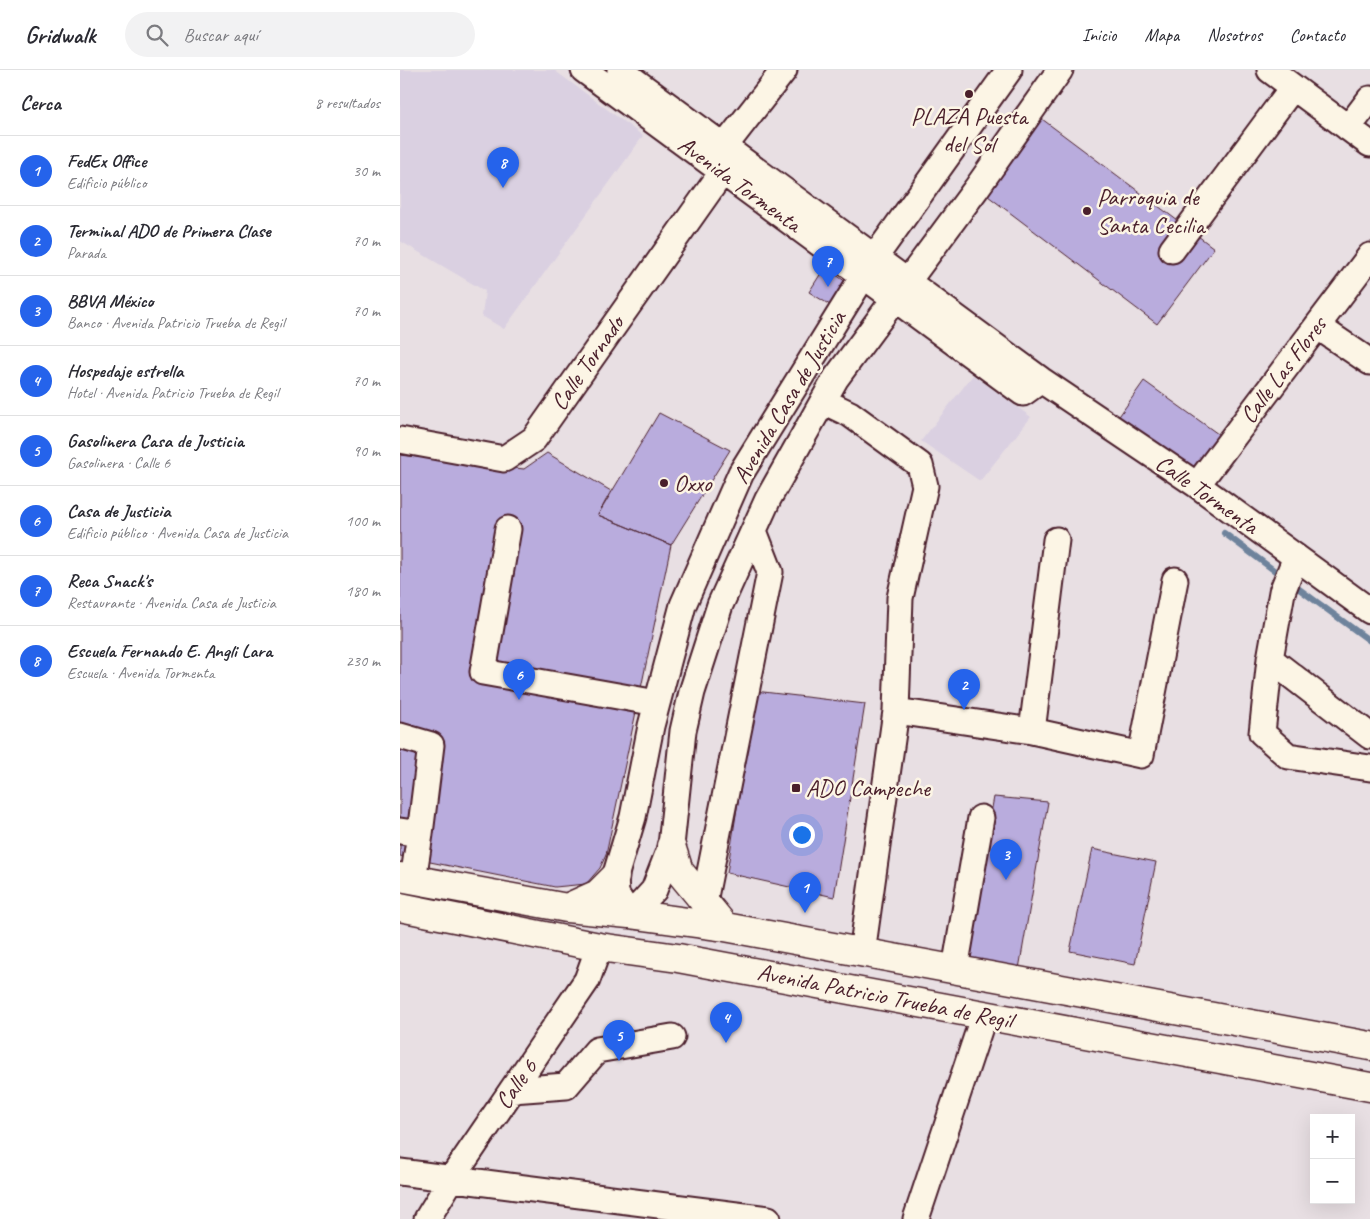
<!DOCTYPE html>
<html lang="es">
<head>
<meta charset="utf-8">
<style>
  :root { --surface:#fff; --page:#f2f2f3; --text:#2b2b33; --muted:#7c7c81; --line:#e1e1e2; --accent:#2563eb }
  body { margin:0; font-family:Caveat,sans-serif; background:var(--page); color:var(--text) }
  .controls { position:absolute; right:15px; bottom:15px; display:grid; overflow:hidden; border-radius:0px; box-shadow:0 5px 20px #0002 }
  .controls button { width:45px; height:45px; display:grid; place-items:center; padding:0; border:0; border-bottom:1px solid var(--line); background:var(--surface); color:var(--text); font:25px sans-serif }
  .you { position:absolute; left:401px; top:764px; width:18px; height:18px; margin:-12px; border:4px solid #fff; border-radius:50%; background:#1a73e8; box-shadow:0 0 0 8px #1a73e833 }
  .badge { display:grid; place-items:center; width:32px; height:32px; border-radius:50%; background:var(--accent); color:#fff; font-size:16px; font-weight:700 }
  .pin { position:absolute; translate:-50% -41px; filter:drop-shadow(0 1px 2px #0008) }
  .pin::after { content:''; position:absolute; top:26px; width:18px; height:15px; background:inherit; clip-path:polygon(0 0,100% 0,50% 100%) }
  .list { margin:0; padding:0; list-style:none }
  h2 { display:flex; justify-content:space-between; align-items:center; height:65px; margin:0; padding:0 20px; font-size:21px }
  h2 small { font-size:16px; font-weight:400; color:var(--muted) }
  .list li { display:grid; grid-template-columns:32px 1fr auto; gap:15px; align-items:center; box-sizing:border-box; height:70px; padding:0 20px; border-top:1px solid var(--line) }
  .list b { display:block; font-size:19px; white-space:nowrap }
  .list p { margin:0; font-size:16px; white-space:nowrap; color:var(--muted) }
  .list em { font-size:16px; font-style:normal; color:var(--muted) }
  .icon { flex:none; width:28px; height:28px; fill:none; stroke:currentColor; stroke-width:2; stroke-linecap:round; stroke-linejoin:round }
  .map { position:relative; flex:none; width:970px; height:1149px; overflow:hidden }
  header { display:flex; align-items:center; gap:30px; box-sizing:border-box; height:70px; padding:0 25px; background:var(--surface); border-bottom:1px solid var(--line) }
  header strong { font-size:24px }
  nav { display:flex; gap:28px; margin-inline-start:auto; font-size:18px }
  .search { width:350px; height:45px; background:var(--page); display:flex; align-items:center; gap:12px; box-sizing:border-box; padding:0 18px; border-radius:28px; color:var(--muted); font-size:19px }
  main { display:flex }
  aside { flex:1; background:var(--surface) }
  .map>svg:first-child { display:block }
  .built { fill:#dad0e1 }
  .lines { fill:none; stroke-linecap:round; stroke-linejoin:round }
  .stream { stroke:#6e839c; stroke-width:6 }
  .building { fill:#b9acdd; stroke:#4a1f2b }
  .minor-casing { stroke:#4a1f2b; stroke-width:29 }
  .major-casing { stroke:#4a1f2b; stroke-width:31 }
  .minor { stroke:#fcf5e5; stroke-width:25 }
  .major { stroke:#fcf5e5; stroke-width:28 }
  .poi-dot { fill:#4a1f2b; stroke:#fcf5e5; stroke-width:2 }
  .labels { text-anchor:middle; stroke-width:5; stroke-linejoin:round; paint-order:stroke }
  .poi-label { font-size:24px; fill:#4a1f2b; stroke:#fcf5e5; text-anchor:start }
  .street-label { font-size:24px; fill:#4a1f2b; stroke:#fcf5e5 }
</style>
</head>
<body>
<header>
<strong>Gridwalk</strong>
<div class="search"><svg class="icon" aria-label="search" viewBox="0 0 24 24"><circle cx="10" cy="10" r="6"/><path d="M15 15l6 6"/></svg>Buscar aquí</div>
<nav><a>Inicio</a><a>Mapa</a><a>Nosotros</a><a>Contacto</a></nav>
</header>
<main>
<aside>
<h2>Cerca<small>8 resultados</small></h2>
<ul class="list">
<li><span class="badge">1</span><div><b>FedEx Office</b><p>Edificio público</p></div><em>30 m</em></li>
<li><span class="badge">2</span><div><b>Terminal ADO de Primera Clase</b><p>Parada</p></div><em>70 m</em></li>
<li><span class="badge">3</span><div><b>BBVA México</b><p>Banco · Avenida Patricio Trueba de Regil</p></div><em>70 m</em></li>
<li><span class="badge">4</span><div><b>Hospedaje estrella</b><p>Hotel · Avenida Patricio Trueba de Regil</p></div><em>70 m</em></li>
<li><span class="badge">5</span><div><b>Gasolinera Casa de Justicia</b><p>Gasolinera · Calle 6</p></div><em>90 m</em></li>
<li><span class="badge">6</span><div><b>Casa de Justicia</b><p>Edificio público · Avenida Casa de Justicia</p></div><em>100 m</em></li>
<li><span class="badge">7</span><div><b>Reca Snack's</b><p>Restaurante · Avenida Casa de Justicia</p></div><em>180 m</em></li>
<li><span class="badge">8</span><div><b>Escuela Fernando E. Angli Lara</b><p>Escuela · Avenida Tormenta</p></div><em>230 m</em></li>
</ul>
</aside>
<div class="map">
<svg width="970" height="1149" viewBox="0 0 970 1149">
  <rect width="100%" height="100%" fill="#e8dfe3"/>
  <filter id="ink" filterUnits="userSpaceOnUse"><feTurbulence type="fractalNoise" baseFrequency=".02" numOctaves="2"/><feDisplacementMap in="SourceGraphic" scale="10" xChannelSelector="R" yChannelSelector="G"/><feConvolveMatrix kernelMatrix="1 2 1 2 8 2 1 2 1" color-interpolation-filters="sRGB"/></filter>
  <g filter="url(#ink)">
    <path class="built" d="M0,0H154L243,66L104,259L82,246L85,221L0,171Z
      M573,305L631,347L580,411L521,371Z"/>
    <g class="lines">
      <path class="stream" d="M824,463L883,507
        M891,513L970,571"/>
    </g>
    <path class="building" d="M638,46L814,178L757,254L584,123Z
      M425,197L446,212L430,235L409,222Z
      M744,311L825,369L796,409L715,352Z
      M259,343L330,380L271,475L198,445Z
      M147,383L211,421L198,445L271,475L206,785L200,798L186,814L155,817L0,786V385L124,399Z
      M355,621L465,634L434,827L327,803Z
      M594,727L648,732L619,899L564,888Z
      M692,779L756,792L735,894L670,881Z"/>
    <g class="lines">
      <g class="minor-casing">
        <path id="minor" d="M184,0L623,323L641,310
          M220,0L641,310L797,415L970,541
          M609,0L475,187L341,403L283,535L251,656L233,747L215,807L216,824L229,844L242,833L254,820L271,776L283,661L292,622L320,535L368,429L436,308L576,119L660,0
          M870,0L970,74
          M948,58L970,29
          M324,77L384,0
          M772,180L893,17
          M917,256L970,292
          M423,331L450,344L520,395L525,416L500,528L496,641L462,883
          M0,370L104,389L134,369L323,101
          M797,415L970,186
          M108,459L83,602L257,633
          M896,487L882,522L870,589L862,663L888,686L970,698
          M870,589L970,666
          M496,641L632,661L741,685L775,510
          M632,661L656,470
          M0,666L31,675L20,764L0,761
          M13,810L20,764
          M304,832L370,502L354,461
          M555,899L581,748
          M112,1020L166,1016L197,980L272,967
          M0,1102L368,1149
          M27,1149L52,1108L187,910L199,877
          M516,1149L584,945"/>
      </g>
      <g class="major-casing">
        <path id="major" d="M271,776L279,801L325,857
          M0,807L167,838L229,844L325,857L970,976
          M0,837L199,877L278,888L970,1017
          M169,837L198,824L215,807"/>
      </g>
      <use href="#minor" class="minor"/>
      <use href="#major" class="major"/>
    </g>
  </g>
  <g class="poi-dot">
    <circle cx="569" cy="24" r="5"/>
    <circle cx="687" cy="141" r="5"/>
    <circle cx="264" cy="413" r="5"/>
    <rect x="391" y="713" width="10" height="10" rx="2.5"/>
  </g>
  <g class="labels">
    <g class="poi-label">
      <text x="569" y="54" text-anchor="middle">PLAZA Puesta<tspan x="569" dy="28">del Sol</tspan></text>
      <text x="697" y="135">Parroquia de<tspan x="697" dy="28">Santa Cecilia</tspan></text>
      <text x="274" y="421">Oxxo</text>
      <text x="406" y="726">ADO Campeche</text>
    </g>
    <g class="street-label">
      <text transform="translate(340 114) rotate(36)" y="8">Avenida Tormenta</text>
      <text transform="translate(187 293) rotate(-55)" y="8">Calle Tornado</text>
      <text transform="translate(883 300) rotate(-53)" y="8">Calle Las Flores</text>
      <text transform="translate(389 327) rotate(-59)" y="8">Avenida Casa de Justicia</text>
      <text transform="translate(807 424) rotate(35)" y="8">Calle Tormenta</text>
      <text transform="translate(485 926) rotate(11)" y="8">Avenida Patricio Trueba de Regil</text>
      <text transform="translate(116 1014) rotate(-55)" y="8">Calle 6</text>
    </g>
  </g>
</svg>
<div class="controls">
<button>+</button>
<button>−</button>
</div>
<div class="you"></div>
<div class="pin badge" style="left:405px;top:843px">1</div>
<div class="pin badge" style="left:564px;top:640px">2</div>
<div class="pin badge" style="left:606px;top:810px">3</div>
<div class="pin badge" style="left:326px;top:973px">4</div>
<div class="pin badge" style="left:219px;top:991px">5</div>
<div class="pin badge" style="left:119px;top:630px">6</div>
<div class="pin badge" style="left:428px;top:217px">7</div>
<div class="pin badge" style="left:103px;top:118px">8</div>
</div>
</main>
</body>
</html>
